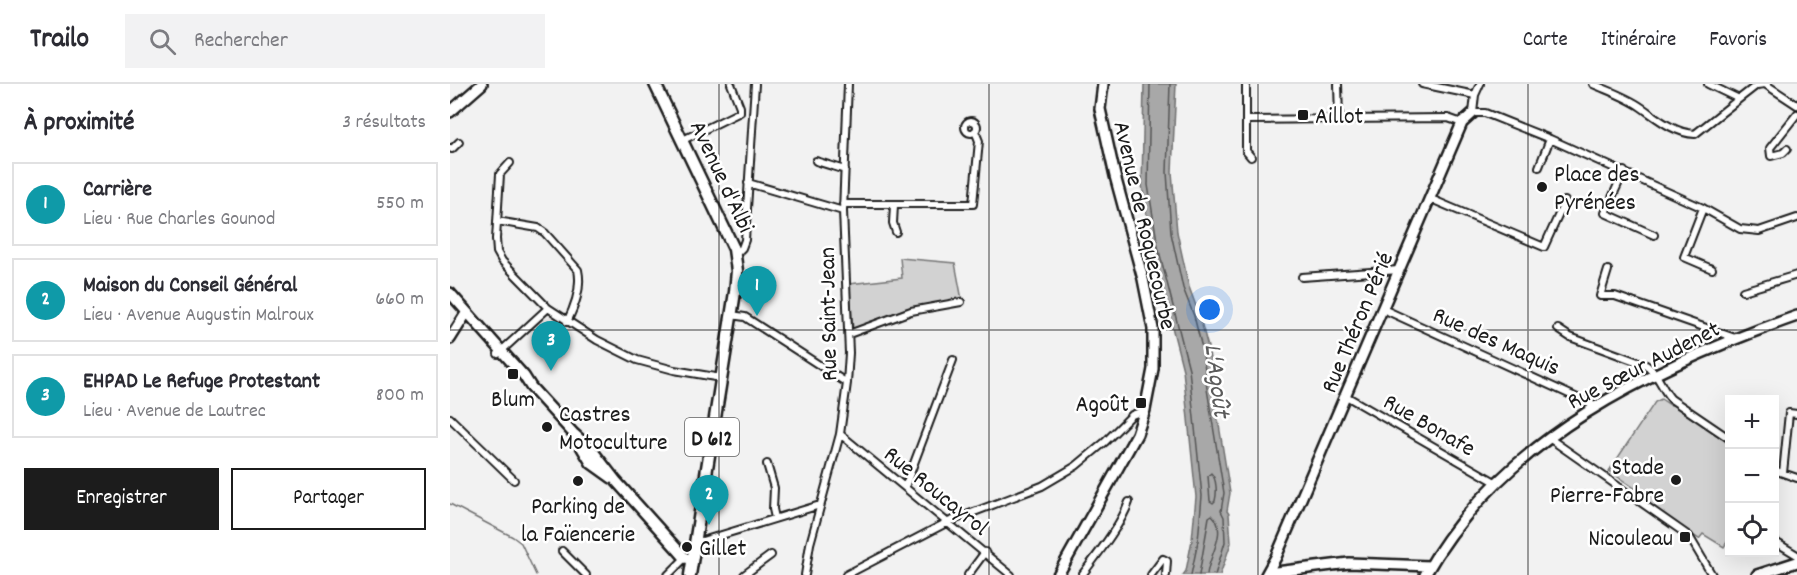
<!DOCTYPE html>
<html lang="fr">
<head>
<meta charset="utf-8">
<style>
  :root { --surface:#fff; --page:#f2f2f3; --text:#2b2b33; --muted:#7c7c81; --line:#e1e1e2; --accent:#1c1c1c }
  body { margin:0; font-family:Dekko,sans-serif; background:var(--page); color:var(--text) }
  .controls { position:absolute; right:18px; bottom:18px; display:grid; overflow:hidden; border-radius:0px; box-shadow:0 6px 24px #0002 }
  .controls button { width:54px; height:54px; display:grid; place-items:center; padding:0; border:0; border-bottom:2px solid var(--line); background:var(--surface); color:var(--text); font:30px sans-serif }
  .you { position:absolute; left:760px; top:226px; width:21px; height:21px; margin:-15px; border:4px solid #fff; border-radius:50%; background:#1a73e8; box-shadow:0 0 0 9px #1a73e833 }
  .badge { display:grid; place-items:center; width:39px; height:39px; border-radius:50%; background:var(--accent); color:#fff; font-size:20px; font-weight:700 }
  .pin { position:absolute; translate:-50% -50px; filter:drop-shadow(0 2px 3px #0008) }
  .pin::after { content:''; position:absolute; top:32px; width:21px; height:18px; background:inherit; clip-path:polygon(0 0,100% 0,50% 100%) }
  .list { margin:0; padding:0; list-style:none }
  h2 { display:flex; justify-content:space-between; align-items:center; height:78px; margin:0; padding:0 24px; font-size:26px }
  h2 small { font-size:20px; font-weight:400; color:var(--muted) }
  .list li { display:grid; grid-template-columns:39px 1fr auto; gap:18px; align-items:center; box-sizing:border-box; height:84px; margin:0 12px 12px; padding:0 12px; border:2px solid var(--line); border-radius:0px }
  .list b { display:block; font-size:22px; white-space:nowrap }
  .list p { margin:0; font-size:20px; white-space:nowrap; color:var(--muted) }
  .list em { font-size:20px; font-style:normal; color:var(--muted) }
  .actions { display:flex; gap:12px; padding:18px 24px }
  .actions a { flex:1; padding:14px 0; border:2px solid var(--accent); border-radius:0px; text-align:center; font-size:21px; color:var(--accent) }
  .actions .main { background:var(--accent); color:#fff }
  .icon { flex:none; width:33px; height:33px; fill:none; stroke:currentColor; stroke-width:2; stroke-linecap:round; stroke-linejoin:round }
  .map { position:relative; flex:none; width:1347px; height:491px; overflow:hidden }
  header { display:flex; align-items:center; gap:36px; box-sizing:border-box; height:84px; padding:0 30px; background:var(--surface); border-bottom:2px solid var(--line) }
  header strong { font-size:28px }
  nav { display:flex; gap:33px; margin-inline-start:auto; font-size:21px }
  .search { width:420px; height:54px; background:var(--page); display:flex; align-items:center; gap:15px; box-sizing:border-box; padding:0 21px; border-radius:0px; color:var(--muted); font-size:22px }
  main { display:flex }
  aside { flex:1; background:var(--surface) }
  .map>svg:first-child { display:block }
  .green { fill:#d2d2d2; stroke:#777; stroke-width:1.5 }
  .water { fill:#a8a8a8; stroke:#707070; stroke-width:1.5 }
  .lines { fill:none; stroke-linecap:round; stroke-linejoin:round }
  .shore { stroke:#545454; stroke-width:1.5 }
  .stream { stroke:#707070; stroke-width:1.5 }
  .street-casing { stroke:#1c1c1c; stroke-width:10 }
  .secondary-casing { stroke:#1c1c1c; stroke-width:14 }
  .primary-casing { stroke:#1c1c1c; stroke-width:15 }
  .street { stroke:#fff; stroke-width:6 }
  .secondary { stroke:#fff; stroke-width:9 }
  .primary { stroke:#fff; stroke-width:10 }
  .grid { fill:none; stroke:#1c1c1c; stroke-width:1.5; stroke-opacity:0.55 }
  .poi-dot { fill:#1c1c1c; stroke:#fff; stroke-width:2 }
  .labels { text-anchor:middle; stroke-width:5; stroke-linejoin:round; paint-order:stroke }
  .shield { fill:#fff; stroke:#606060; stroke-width:1.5 }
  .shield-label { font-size:22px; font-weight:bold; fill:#1c1c1c }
  .poi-label { font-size:24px; fill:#1c1c1c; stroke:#fff; text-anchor:start }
  .street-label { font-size:24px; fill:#1c1c1c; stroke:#fff }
  .water-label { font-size:26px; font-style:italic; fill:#5b5b5b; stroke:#fff }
</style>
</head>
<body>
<header>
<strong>Trailo</strong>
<div class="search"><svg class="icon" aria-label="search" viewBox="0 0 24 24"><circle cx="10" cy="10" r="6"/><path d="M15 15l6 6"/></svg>Rechercher</div>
<nav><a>Carte</a><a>Itinéraire</a><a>Favoris</a></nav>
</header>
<main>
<aside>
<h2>À proximité<small>3 résultats</small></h2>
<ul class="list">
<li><span class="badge" style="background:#0f9aa8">1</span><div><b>Carrière</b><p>Lieu · Rue Charles Gounod</p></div><em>550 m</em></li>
<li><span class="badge" style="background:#0f9aa8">2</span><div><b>Maison du Conseil Général</b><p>Lieu · Avenue Augustin Malroux</p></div><em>660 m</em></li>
<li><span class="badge" style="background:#0f9aa8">3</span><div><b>EHPAD Le Refuge Protestant</b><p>Lieu · Avenue de Lautrec</p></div><em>800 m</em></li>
</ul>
<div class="actions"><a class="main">Enregistrer</a><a>Partager</a></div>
</aside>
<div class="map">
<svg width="1347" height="491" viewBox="0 0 1347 491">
  <rect width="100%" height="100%" fill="#f2f2f2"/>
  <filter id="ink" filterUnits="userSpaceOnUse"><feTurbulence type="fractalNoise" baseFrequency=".0167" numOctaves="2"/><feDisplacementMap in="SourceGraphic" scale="12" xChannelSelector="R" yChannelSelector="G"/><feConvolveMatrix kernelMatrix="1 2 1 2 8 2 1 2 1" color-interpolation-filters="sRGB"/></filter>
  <g filter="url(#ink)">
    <path class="green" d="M450,174L505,179L512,216L460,226L457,224C438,232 422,237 403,245L399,200L452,194Z
      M1211,315L1220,321L1225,320L1279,357V455L1274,463L1253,450L1249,455L1183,410L1186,405L1159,387L1205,318Z"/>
    <path class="water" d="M694,0H726L722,88L727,148L739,203L749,230L759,267L763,304L780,409L777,427L779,430L781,459L770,491H733L736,487L742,456L746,413L733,286L702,164L692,101Z"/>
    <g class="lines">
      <path class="shore" d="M700,0L698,101L708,163L739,285L752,412L748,457L741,491
        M720,0L717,88L721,149L733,204L744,232L753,268L757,305L774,409L771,427L774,433L775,458L765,491
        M761,389C767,395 767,409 765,417L763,419L760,417L758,392Z
        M749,491L759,433L762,431C779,447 758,473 757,491"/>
      <path class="stream" d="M0,420L63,453L71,459L86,491"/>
      <g class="street-casing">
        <path id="street" d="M796,0V67L801,73
          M888,0L889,35
          M972,0L1025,11
          M1030,0L1025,11L1023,29H1035L1100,55L1253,124L1290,145L1309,147L1347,134
          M1143,0C1159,7 1177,13 1191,23C1207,34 1224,49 1245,50L1289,15L1258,0
          M1315,0L1347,21
          M1289,15L1307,1L1315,0
          M796,36L998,34L1012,39
          M515 43a6 6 0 1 1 12 0a6 6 0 1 1-12 0Z
          M233,56L290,28V23L281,0
          M0,64L2,65L9,58
          M1337,65L1333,69L1321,72L1320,64L1347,30
          M366,77L395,86
          M60,79L50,90L46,155L47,168L52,177L98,224L147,256L187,276L224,286L271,294
          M1089,83L1100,55
          M1174,87L1155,129L1204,151
          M298,99L393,127
          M981,115L1094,163L1115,117
          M393,120H523L529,57L525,47
          M444,121L443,139L446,148
          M1253,124L1234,173L1262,185
          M47,137L88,144L95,149L128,186C132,204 125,222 117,238
          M286,170L292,164L295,156L305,0
          M1158,186L1150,212H1165L1285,254
          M852,193L949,186
          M1293,207L1347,191
          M933,225L1145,322
          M281,231L295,233L397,299
          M1108,245L1120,253L1196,281C1209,290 1211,304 1221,315L1280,355
          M399,250L461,227L511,218
          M48,270L98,224
          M896,312L1047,399
          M0,334L64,396
          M390,350L561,491
          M1099,354L1239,452L1262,491
          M317,380L324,404L323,425L325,434
          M1324,386L1347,394
          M1333,389L1339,329L1347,330
          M455,403L503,276
          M246,456L252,457L370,421
          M1324,457L1347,471
          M112,467L136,491
          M218,491L235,474
          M294,491L321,471
          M355,491L360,460L390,350L397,299L399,269L393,127L398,0
          M396,491L498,438L592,402L626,382L655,358L682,331L695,326
          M518,491L535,468
          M632,491C647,471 671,441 679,418
          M701,491L713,475L717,477L716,491"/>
      </g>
      <g class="secondary-casing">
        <path id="secondary" d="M0,28L32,0
          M0,209L74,292L81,303L123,349L142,366L166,397L228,466L235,474L242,475
          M0,255L17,228
          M126,354L141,379L162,394
          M818,489L899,479L980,482
          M608,491L687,350L695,326L703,285V245L693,195L665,92L650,25L653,0
          M816,491L826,473L1012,39L1023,29
          M975,491C1053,353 1204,282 1347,232
          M1307,491L1347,478"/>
      </g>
      <g class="primary-casing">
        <path id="primary" d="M205,0L284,165L287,187L285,208L240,491"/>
      </g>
      <use href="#street" class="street"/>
      <use href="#secondary" class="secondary"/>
      <use href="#primary" class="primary"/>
    </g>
  </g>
  <path class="grid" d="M269,0V491M539,0V491M808,0V491M1078,0V491M0,246H1347"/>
  <g class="poi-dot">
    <rect x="847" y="25" width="12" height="12" rx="3"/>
    <circle cx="1092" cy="103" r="6"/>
    <rect x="57" y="284" width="12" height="12" rx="3"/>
    <rect x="685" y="313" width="12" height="12" rx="3"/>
    <circle cx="97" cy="343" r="6"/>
    <circle cx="1226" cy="396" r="6"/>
    <circle cx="128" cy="397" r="6"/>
    <rect x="1229" y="447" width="12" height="12" rx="3"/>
    <circle cx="237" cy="463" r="6"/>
  </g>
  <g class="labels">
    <rect class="shield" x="235" y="334" width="54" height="38" rx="4.5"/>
    <g class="shield-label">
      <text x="262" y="361">D 612</text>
    </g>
    <g class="poi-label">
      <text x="865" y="39">Aillot</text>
      <text x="1104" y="97">Place des<tspan x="1104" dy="28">Pyrénées</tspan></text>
      <text x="63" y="322" text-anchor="middle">Blum</text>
      <text x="679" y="327" text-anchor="end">Agoût</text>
      <text x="109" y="337">Castres<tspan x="109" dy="28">Motoculture</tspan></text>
      <text x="1214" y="390" text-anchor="end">Stade<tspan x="1214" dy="28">Pierre-Fabre</tspan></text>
      <text x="128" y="429" text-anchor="middle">Parking de<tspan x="128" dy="28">la Faïencerie</tspan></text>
      <text x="1223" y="461" text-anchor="end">Nicouleau</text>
      <text x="249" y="471">Gillet</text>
    </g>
    <g class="street-label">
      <text transform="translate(273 92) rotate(65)" y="8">Avenue d'Albi</text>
      <text transform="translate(696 141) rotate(77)" y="8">Avenue de Roquecourbe</text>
      <text transform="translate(377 230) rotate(-91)" y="8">Rue Saint-Jean</text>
      <text transform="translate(906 238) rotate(-67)" y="8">Rue Théron Périé</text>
      <text transform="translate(1047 256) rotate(24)" y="8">Rue des Maquis</text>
      <text transform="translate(1193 280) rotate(-27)" y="8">Rue Sœur Audenet</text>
      <text transform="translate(980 340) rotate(30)" y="8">Rue Bonafe</text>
      <text transform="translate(487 406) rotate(39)" y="8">Rue Roucayrol</text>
    </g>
    <g class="water-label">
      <text transform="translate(769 296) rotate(83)" y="9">L'Agoût</text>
    </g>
  </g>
</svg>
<div class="controls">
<button>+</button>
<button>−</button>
<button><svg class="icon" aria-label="locate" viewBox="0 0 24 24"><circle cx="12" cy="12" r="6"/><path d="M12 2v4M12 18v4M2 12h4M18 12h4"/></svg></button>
</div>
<div class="you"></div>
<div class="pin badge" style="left:307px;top:232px;background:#0f9aa8">1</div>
<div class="pin badge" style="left:259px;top:441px;background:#0f9aa8">2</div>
<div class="pin badge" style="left:101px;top:287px;background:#0f9aa8">3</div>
</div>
</main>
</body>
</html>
